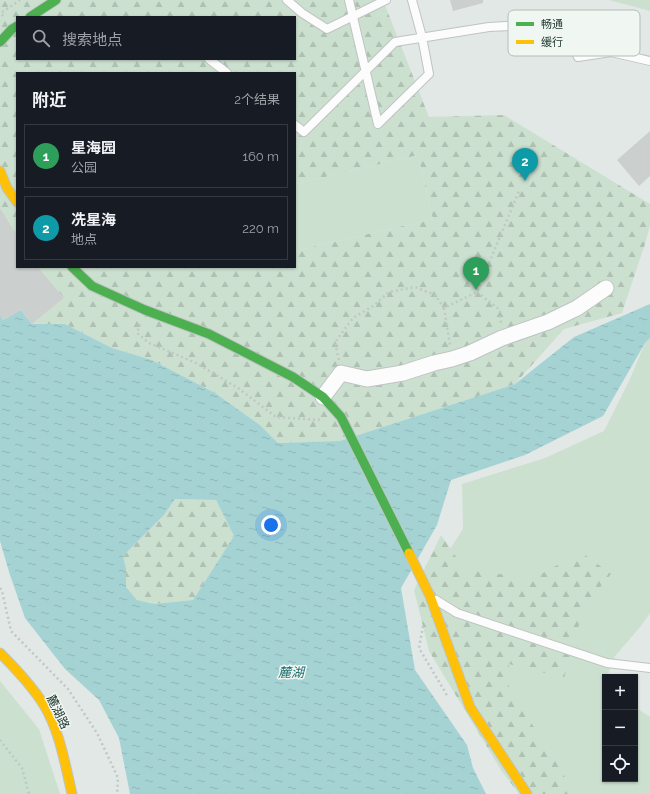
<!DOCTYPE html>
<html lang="zh">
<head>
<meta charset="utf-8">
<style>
  :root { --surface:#171b24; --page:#242831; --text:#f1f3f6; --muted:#9ea1a6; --line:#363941; --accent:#0f766e }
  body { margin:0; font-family:Raleway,"Noto Sans SC",sans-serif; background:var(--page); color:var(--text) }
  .controls { position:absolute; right:12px; bottom:12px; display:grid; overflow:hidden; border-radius:0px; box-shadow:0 1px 3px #0004 }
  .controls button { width:36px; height:36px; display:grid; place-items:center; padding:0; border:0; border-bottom:1px solid var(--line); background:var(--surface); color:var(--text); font:20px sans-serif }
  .you { position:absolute; left:271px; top:525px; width:14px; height:14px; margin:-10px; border:3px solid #fff; border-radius:50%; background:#1a73e8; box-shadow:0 0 0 6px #1a73e833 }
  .badge { display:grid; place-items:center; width:26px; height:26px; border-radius:50%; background:var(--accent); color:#fff; font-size:13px; font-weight:700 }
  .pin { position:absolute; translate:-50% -33px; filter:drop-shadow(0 1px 2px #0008) }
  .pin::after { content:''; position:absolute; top:21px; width:14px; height:12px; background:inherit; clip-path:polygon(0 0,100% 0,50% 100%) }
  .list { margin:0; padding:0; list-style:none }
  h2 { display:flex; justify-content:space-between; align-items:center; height:52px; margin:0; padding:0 16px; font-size:17px }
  h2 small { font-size:13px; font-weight:400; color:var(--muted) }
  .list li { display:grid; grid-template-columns:26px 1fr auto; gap:12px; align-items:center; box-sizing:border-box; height:64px; margin:0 8px 8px; padding:0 8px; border:1px solid var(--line); border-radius:0px }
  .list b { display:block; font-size:15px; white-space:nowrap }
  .list p { margin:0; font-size:13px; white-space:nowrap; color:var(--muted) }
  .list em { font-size:13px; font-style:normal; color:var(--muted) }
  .icon { flex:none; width:22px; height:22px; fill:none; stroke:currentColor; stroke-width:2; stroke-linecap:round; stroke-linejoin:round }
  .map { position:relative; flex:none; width:650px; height:794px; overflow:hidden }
  .search { position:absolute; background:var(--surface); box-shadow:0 1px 3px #0004; left:16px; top:16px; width:280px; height:44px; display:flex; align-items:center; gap:10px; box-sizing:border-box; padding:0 14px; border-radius:0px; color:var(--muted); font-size:15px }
  .panel { position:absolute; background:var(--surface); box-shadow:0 1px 3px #0004; left:16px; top:72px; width:280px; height:196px; border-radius:0px }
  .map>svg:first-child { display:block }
  .green { fill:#cce0d0 }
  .forest { fill:url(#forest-firs); fill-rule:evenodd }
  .water { fill:url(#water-ripples); fill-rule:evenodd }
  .building { fill:#cbd0ce }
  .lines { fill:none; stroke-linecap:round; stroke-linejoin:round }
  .lane-casing { stroke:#bfc4c2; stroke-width:10 }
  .street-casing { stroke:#bfc4c2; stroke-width:17 }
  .fast-casing { stroke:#bfc5c2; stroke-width:11 }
  .slow-casing { stroke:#bfc5c2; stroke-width:11 }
  .path { stroke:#bfc8c3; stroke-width:2.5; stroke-dasharray:2 3; stroke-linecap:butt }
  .lane { stroke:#fbfcfb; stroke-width:8 }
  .street { stroke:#fbfcfb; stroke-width:15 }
  .fast { stroke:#4caf50; stroke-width:9 }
  .slow { stroke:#ffc107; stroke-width:9 }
  .labels { text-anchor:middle; stroke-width:3; stroke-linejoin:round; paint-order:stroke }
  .street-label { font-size:12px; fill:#223930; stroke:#f0f7f3 }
  .water-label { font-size:13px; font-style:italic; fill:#216e70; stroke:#f0f7f3 }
  .key { fill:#f0f7f3; stroke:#b2beb8; stroke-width:1 }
  .key-label { font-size:11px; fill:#223930 }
</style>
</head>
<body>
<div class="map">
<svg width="650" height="794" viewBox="0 0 650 794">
  <defs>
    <pattern id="forest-firs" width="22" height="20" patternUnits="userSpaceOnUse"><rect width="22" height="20" fill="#cce0d0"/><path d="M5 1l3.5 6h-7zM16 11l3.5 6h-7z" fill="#afc1b3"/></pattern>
    <pattern id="water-ripples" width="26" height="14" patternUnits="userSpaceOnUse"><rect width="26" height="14" fill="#a5d3d4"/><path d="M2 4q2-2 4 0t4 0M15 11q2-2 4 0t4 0" fill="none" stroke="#8eb6b6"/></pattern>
  </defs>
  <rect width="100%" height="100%" fill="#e2e8e5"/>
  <path class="green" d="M609,0H650V11Z
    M418,155L433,219L295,251V184Z
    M650,338V613L641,626L615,656L607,677H605V682L603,686L605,687V779H635V707L650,717V794H540L437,569L463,529L462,484L545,458L604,431L630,379L645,343Z
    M0,681L39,729L60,794H0Z"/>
  <path class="forest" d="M0,0H383L429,117L504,115L650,204V225L645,244L622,313L564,329L515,384L340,441L278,443L260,425L215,393L152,360L112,348L65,324H32L64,298L38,267H295V251L433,219L418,155L295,184V73H17V235L0,208ZM17,17H295V59H17Z
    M175,499L216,500L234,536L193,600L154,604L137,600L126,587V568L123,556L164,515Z
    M441,535L463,567L493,573L532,579L581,552L611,574L584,607L564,678L509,664V691L550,750L574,794H519L501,770L429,651L414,590Z"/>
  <path class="water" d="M650,304V338L645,343L603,416L525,455L451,480L437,525L401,588L415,670L467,745L473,768L486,794H130L119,738L99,700L65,669L25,618L10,575L0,541V314L3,320L21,310L32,324H65L112,348L152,360L215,393L260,425L278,443L340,441L515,384L574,337ZM175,499L216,500L234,536L193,600L154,604L137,600L126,587V568L123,556L164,515Z"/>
  <path class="building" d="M450,0H483V3L453,11Z
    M650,131V176L639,186L617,160Z
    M0,208L17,235V267H38L64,298L32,324L21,310L3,320L0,314Z"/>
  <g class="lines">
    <g class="lane-casing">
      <path id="lane" d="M287,0L302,13L327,29L386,0
        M349,0L378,124L429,74L422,37L412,0
        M209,59L227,73
        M295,125L304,132L395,42L489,27L564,23L578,57L611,52L650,61
        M436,600L457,613L607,663L650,668"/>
    </g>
    <g class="street-casing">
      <path id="street" d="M323,397L341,373L367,379L403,373L434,363L452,359L470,353L502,338L548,322L577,308L606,288"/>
    </g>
    <g class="fast-casing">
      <path id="fast" d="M30,17L56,0
        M0,42L12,29L17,26
        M72,267L92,286L145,310L209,334L293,377L323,397L341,417L409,553"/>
    </g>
    <g class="slow-casing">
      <path id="slow" d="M0,171L7,188L17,202
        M409,553L430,596L470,707L527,794
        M0,653C16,669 32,686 44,705C60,732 65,764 72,794"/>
    </g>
    <path class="path" d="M3,16L1,13L20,0
      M477,292L500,310L501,325
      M444,308L450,345
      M140,324L137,333L149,343L196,363L238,388L276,417L317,420L322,419
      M339,360L335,342L353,318L373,306L389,292L415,287L435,295L444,308L477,292L519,191
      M0,588L2,591L11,631L68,689L97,733L118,778L117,794
      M423,626L419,648L448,697
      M0,740L22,768L29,794"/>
    <use href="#lane" class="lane"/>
    <use href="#street" class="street"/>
    <use href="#fast" class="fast"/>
    <use href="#slow" class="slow"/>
  </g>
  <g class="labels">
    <g class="street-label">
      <text transform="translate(58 712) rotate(64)" y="4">麓湖路</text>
    </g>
    <g class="water-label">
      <text x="291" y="677">麓湖</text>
    </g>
  </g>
  <rect x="508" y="10" width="132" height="46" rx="6" class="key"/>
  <rect x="516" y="22" width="18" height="4" fill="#4caf50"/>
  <rect x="516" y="40" width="18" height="4" fill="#ffc107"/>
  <g class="key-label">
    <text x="541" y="28">畅通</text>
    <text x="541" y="46">缓行</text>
  </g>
</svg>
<div class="controls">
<button>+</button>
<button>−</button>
<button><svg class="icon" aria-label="locate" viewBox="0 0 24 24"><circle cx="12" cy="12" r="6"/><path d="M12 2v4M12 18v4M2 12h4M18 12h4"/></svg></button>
</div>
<div class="you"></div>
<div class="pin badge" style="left:476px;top:290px;background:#2e9e5b">1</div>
<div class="pin badge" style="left:525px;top:181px;background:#0f9aa8">2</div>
<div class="search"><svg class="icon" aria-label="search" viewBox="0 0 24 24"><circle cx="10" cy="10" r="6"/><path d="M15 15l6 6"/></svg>搜索地点</div>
<section class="panel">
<h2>附近<small>2个结果</small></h2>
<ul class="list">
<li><span class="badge" style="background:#2e9e5b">1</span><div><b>星海园</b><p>公园</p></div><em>160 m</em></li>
<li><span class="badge" style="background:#0f9aa8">2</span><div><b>冼星海</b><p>地点</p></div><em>220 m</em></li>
</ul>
</section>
</div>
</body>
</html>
